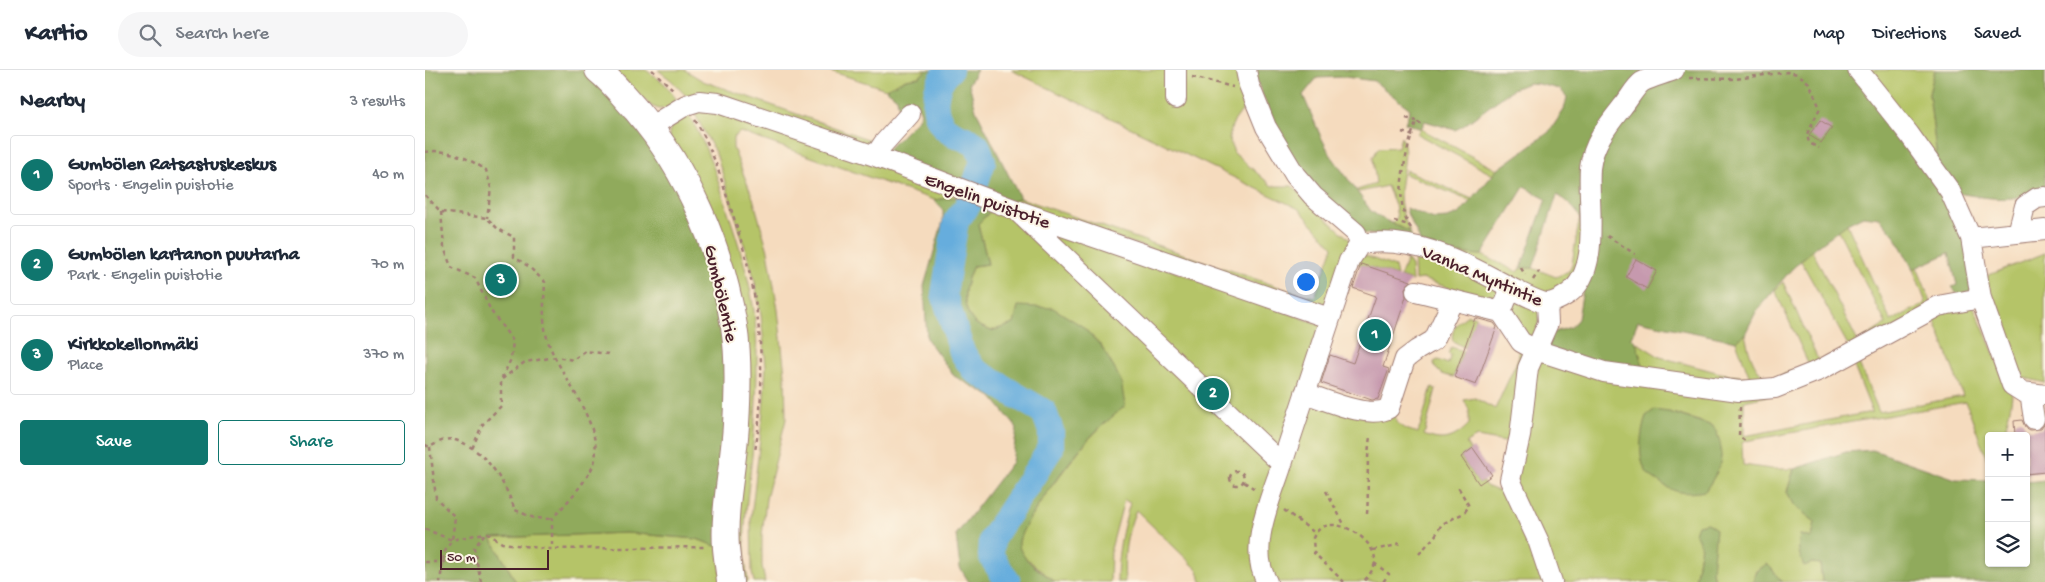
<!DOCTYPE html>
<html lang="en">
<head>
<meta charset="utf-8">
<style>
  :root { --surface:#fff; --page:#f6f6f7; --text:#1f2937; --muted:#747a83; --line:#e0e1e3; --accent:#0f766e }
  body { margin:0; font-family:"Gochi Hand",sans-serif; background:var(--page); color:var(--text) }
  .controls { position:absolute; right:15px; bottom:15px; display:grid; overflow:hidden; border-radius:5px; box-shadow:0 1px 4px #0004 }
  .controls button { width:45px; height:45px; display:grid; place-items:center; padding:0; border:0; border-bottom:1px solid var(--line); background:var(--surface); color:var(--text); font:25px sans-serif }
  .scale { position:absolute; left:15px; bottom:12px; width:109px; box-sizing:border-box; padding-left:5px; border:2px solid #4a1f2b; border-top:0; font-size:14px; line-height:18px; white-space:nowrap; color:#4a1f2b; -webkit-text-stroke:4px #fcf5e5; paint-order:stroke }
  .you { position:absolute; left:880px; top:211px; width:18px; height:18px; margin:-12px; border:4px solid #fff; border-radius:50%; background:#1a73e8; box-shadow:0 0 0 8px #1a73e833 }
  .badge { display:grid; place-items:center; width:32px; height:32px; border-radius:50%; background:var(--accent); color:#fff; font-size:16px; font-weight:700 }
  .pin { position:absolute; translate:-50% -50%; border:2px solid #fff; box-shadow:0 1px 5px #0006 }
  .list { margin:0; padding:0; list-style:none }
  h2 { display:flex; justify-content:space-between; align-items:center; height:65px; margin:0; padding:0 20px; font-size:21px }
  h2 small { font-size:16px; font-weight:400; color:var(--muted) }
  .list li { display:grid; grid-template-columns:32px 1fr auto; gap:15px; align-items:center; box-sizing:border-box; height:80px; margin:0 10px 10px; padding:0 10px; border:1px solid var(--line); border-radius:5px }
  .list b { display:block; font-size:19px; white-space:nowrap }
  .list p { margin:0; font-size:16px; white-space:nowrap; color:var(--muted) }
  .list em { font-size:16px; font-style:normal; color:var(--muted) }
  .actions { display:flex; gap:10px; padding:15px 20px }
  .actions a { flex:1; padding:11px 0; border:1px solid var(--accent); border-radius:5px; text-align:center; font-size:18px; color:var(--accent) }
  .actions .main { background:var(--accent); color:#fff }
  .icon { flex:none; width:28px; height:28px; fill:none; stroke:currentColor; stroke-width:2; stroke-linecap:round; stroke-linejoin:round }
  .map { position:relative; flex:none; width:1620px; height:512px; overflow:hidden }
  header { display:flex; align-items:center; gap:30px; box-sizing:border-box; height:70px; padding:0 25px; background:var(--surface); border-bottom:1px solid var(--line) }
  header strong { font-size:24px }
  nav { display:flex; gap:28px; margin-inline-start:auto; font-size:18px }
  .search { width:350px; height:45px; background:var(--page); display:flex; align-items:center; gap:12px; box-sizing:border-box; padding:0 18px; border-radius:28px; color:var(--muted); font-size:19px }
  main { display:flex }
  aside { flex:1; background:var(--surface) }
  .map>svg:first-child { display:block }
  .green { fill:#b5c467; stroke:#807249; fill-rule:evenodd }
  .forest { fill:#90aa5c; stroke:#6d6444 }
  .lines { fill:none; stroke-linecap:round; stroke-linejoin:round }
  .river { stroke:#66addd; stroke-width:26 }
  .building { fill:#c699ae }
  .minor-casing { stroke:#a07d74; stroke-width:22 }
  .major-casing { stroke:#a07d74; stroke-width:28 }
  .path { stroke:#a07d74; stroke-width:2.5; stroke-dasharray:4 4; stroke-linecap:butt }
  .minor { stroke:#fff; stroke-width:20 }
  .major { stroke:#fff; stroke-width:26 }
  .labels { text-anchor:middle; stroke-width:4; stroke-linejoin:round; paint-order:stroke }
  .street-label { font-size:19px; fill:#4a1f2b; stroke:#fcf5e5 }
</style>
</head>
<body>
<header>
<strong>Kartio</strong>
<div class="search"><svg class="icon" aria-label="search" viewBox="0 0 24 24"><circle cx="10" cy="10" r="6"/><path d="M15 15l6 6"/></svg>Search here</div>
<nav><a>Map</a><a>Directions</a><a>Saved</a></nav>
</header>
<main>
<aside>
<h2>Nearby<small>3 results</small></h2>
<ul class="list">
<li><span class="badge">1</span><div><b>Gumbölen Ratsastuskeskus</b><p>Sports · Engelin puistotie</p></div><em>40 m</em></li>
<li><span class="badge">2</span><div><b>Gumbölen kartanon puutarha</b><p>Park · Engelin puistotie</p></div><em>70 m</em></li>
<li><span class="badge">3</span><div><b>Kirkkokellonmäki</b><p>Place</p></div><em>370 m</em></li>
</ul>
<div class="actions"><a class="main">Save</a><a>Share</a></div>
</aside>
<div class="map">
<svg width="1620" height="512" viewBox="0 0 1620 512">
  <rect width="100%" height="100%" fill="#fcf5e5"/>
  <filter id="ink" filterUnits="userSpaceOnUse"><feTurbulence type="fractalNoise" baseFrequency=".02" numOctaves="2"/><feDisplacementMap in="SourceGraphic" scale="10" xChannelSelector="R" yChannelSelector="G"/><feConvolveMatrix kernelMatrix="1 2 1 2 8 2 1 2 1" color-interpolation-filters="sRGB"/></filter>
  <filter id="wash" filterUnits="userSpaceOnUse"><feTurbulence type="fractalNoise" baseFrequency=".0096" numOctaves="4" result="noise"/><feDisplacementMap in="SourceGraphic" scale="20" xChannelSelector="R" yChannelSelector="G"/><feGaussianBlur stdDeviation="1.12" result="paint"/><feColorMatrix in="noise" values="0 0 0 0 0 0 0 0 0 0 0 0 0 0 0 0 0 1.4 0 .05"/><feComposite in="paint" operator="in"/></filter>
  <g filter="url(#wash)">
    <rect width="100%" height="100%" fill="#f5dbbe"/>
    <path class="green" d="M189,0H221L239,13L252,30L244,38L234,39L226,36Z
      M233,0H260L278,11L451,72L450,78L260,25L246,10Z
      M402,0H502L494,7L481,9L461,19Z
      M586,0H827L823,32L808,53L804,68L809,83L847,116H867L925,170L905,230L896,236L585,132L595,128L877,225L890,227L908,177L874,139Z
      M1442,0H1510L1504,24L1513,97Z
      M285,37L539,126L509,130L315,62L308,68V78L328,128L343,181L353,240L360,305L361,349L341,429L337,466V496L340,512H329L327,502L326,449L338,342L341,296L336,245L329,207L292,86L270,44V40Z
      M260,47H265C283,79 293,108 303,142C314,174 324,207 329,241C334,280 332,321 329,361C326,415 314,457 323,512H313L244,63L246,56Z
      M996,59L1072,100L1068,105L992,64Z
      M976,67C985,81 975,107 975,124C975,138 979,149 985,162L967,153L972,148L970,135L962,116L934,122L932,120L951,114L948,88L953,78L973,77Z
      M981,100L1047,129L1045,131L980,104Z
      M570,136L896,255L883,334L966,349L970,344C971,358 981,359 993,363L1007,317L1011,319L999,365C1018,373 1030,369 1044,354V340L1039,330L1050,328L1070,339L1094,287L1093,280L1102,282L1091,374L1052,367L1041,373L1045,380L1036,387L1054,414L1058,412L1061,416L1088,427L1113,285L1308,325L1508,244L1548,235L1587,325C1586,339 1581,352 1580,366H1564V395L1541,332L1320,371L1317,373L1318,395L1346,399H1369L1362,422L1371,437L1390,452L1387,468L1375,465L1387,493L1395,494L1397,512H1357L1351,506L1347,499L1334,498L1329,505V512H1289L1287,500L1276,475L1270,512H776L773,500L711,440C701,464 698,486 700,512H692C692,484 697,460 705,433L699,430L686,479L685,512H630L596,484L593,473L597,460L626,417L660,373L678,355L696,311L676,276L657,256L589,254L566,261C561,258 552,256 549,252C534,235 540,213 548,196L563,194L553,154ZM1510,251L1538,326L1454,342L1433,291ZM1428,294L1447,342L1319,366V331L1365,321ZM1244,342L1280,353L1292,402L1280,421Z
      M1155,145L1163,167L1159,193L1126,228L1026,183L1057,185L1093,202L1096,198H1108L1131,207L1144,201L1147,194Z
      M1422,154L1466,251L1501,233L1488,199L1492,197L1508,237L1404,293L1370,307L1351,312L1326,308L1323,315L1310,318L1221,306L1211,272L1235,287L1295,303L1325,308L1311,271L1320,264C1324,282 1330,313 1356,308C1365,306 1376,300 1385,297L1350,220L1358,212L1394,292L1424,277L1376,191L1387,180L1433,272L1461,254L1413,160Z
      M989,181L1075,219L1072,230L1068,231L1061,230L997,209L990,210Z
      M1620,183V313L1596,307L1584,295L1559,207Z
      M938,185L970,197L972,206L932,193Z
      M982,189L986,196L987,211L975,207Z
      M1093,232L1117,242L1107,274L1085,237Z
      M1043,245L1051,247L1040,278L1028,271C1025,259 1034,251 1043,245Z
      M1026,277L1038,281L1029,307L1019,305L1010,298L1009,292L1013,290L1023,294L1026,285L1023,284Z
      M201,463L272,469L293,477L297,512H91L66,468Z"/>
    <path class="forest" d="M0,0H157L177,15L244,100L287,197L304,297L293,477L272,469L201,463L66,468L91,512H0Z
      M502,0H552L544,13L551,40L595,128L585,132L458,84L492,50L496,43L494,38L489,34L474,39L472,28L461,19L481,9L494,7Z
      M827,0H1237L1173,62L1163,167C1155,145 1152,138 1132,125L1108,198H1096L1121,129L1099,117L1057,185L1026,183L995,172C992,159 983,151 981,138L1009,149L1023,148L1035,143L1072,100L1124,62L1139,40L1142,27L1135,19L1114,14L1103,13L1088,19L1038,56L1030,60L1000,51L996,59L980,53L985,39L949,11L920,7L892,8L878,25L896,67L905,84L946,141L956,148L985,162L987,170L936,163L902,133L860,78Z
      M1254,0H1427L1519,123L1540,171L1551,221L1534,225L1527,217L1532,215L1524,183L1488,199L1470,166L1455,148L1438,146L1422,154L1387,180L1366,200L1332,240L1320,264L1311,271L1213,251L1206,268L1211,272L1221,306L1122,278L1126,263L1146,257L1153,249L1172,134L1177,91L1188,57L1216,19Z
      M1510,0H1620V116C1592,135 1563,128 1532,123L1513,97L1504,24Z
      M539,126L570,136L553,154L563,194L548,196C540,213 534,235 549,252C552,256 561,258 566,261L589,254L593,236L628,238L657,256L676,276L689,298L696,311L700,336C686,348 672,359 660,373C648,387 591,459 594,475C596,490 618,502 630,512H544L535,498L531,465L587,392L592,358L567,327L529,306L502,269L499,216L518,151V140L509,130Z
      M1229,340L1244,342L1288,356C1303,381 1296,399 1280,421C1263,424 1250,424 1236,413C1232,410 1226,407 1223,404C1211,388 1216,363 1221,346Z
      M1448,380L1531,409L1564,410V493H1601V412L1620,410V512H1397L1395,494L1387,493L1379,496C1374,485 1372,477 1375,465L1387,468L1390,452L1370,436L1362,422L1369,399L1421,382Z
      M1282,453L1291,459L1287,500L1289,512H1270L1276,475L1270,463L1273,455Z
      M1342,494C1348,499 1351,506 1357,512H1329C1329,502 1334,499 1342,494Z"/>
    <g class="lines">
      <path class="river" d="M525,0C508,15 505,43 521,59C529,67 545,68 552,76C555,80 556,87 558,91L543,135L531,151L519,224L537,282L549,300L619,342L626,361V378L567,469L566,486L583,512"/>
    </g>
    <g id="blocks">
      <path class="building" d="M1395,50L1407,58L1396,73L1384,65Z
        M1211,189L1232,201L1222,219L1201,207Z
        M936,194L986,211L980,218L981,227L958,297L964,299L953,329L947,330L896,313L905,285L928,293L951,226L928,218Z
        M1050,248L1069,253L1072,257L1051,315L1029,307Z
        M1597,350L1600,357L1605,360L1616,359L1620,353V402L1601,404V366H1590L1589,351Z
        M1048,378L1067,405L1054,414L1036,387Z"/>
    </g>
  </g>
  <g filter="url(#ink)">
    <use href="#blocks" fill-opacity="0" stroke="#a07d74" stroke-width="1"/>
    <g class="lines">
      <g class="minor-casing">
        <path id="minor" d="M751,0V29
          M821,0L824,15L841,57L870,105L888,126L931,163L935,174
          M1433,0L1484,64L1525,121L1546,168L1556,228L1587,315L1598,322L1620,325
          M225,57L261,35L274,31L293,33L450,86L591,140L904,248
          M450,86L458,74L485,44
          M591,140L857,394L924,191L935,174C986,165 1034,190 1077,213C1086,218 1114,233 1122,233C1129,233 1137,228 1143,224C1177,200 1162,134 1165,98C1168,73 1183,55 1198,36C1204,29 1210,17 1217,12C1226,7 1239,4 1249,0
          M1593,163L1600,136L1612,128L1620,127
          M1546,168L1620,160
          M1086,218L1076,242L1096,272L1111,280L1179,302L1314,321L1350,318L1395,300L1513,236L1556,228
          M991,221L1076,242
          M1122,233L1123,253L1103,298L1095,366L1085,410L1113,470L1127,512
          M880,323C901,330 945,350 964,338L980,289L992,280L1009,270L1028,230
          M1605,323L1609,349
          M842,512C822,477 846,429 857,394"/>
      </g>
      <g class="major-casing">
        <path id="major" d="M173,0C188,12 199,27 212,41C263,101 296,178 309,256C314,287 313,322 311,354C309,395 298,437 301,478C302,489 304,501 305,512"/>
      </g>
      <path class="path" d="M227,0L250,21
        M767,7L808,17
        M1264,8L1310,9L1362,2L1373,4L1384,13L1395,38L1382,64L1384,73L1394,78
        M981,48L991,51
        M270,50C285,74 294,101 302,127C312,157 322,187 328,219C338,271 339,329 330,381
        M977,62L991,67
        M0,82C22,78 43,88 61,100L66,118L62,148
        M0,125L16,142L62,148L73,159L89,167V187L103,196L120,212C119,235 116,257 126,279C139,310 184,364 167,398C157,417 141,433 127,449V479
        M16,142L19,177L26,197L50,208L66,241L88,271L86,289L76,310V336L57,355L47,379
        M969,151L984,155
        M986,158C966,131 982,80 991,51L998,55
        M1182,166L1210,184
        M1096,198L1100,205
        M1108,210L1114,201
        M77,309L100,292L131,287L148,290L160,281L184,284
        M1315,337L1314,366L1320,371
        M0,375L5,377C12,373 21,367 30,370C61,379 80,413 90,440L109,448L127,449
        M5,377L11,428L30,447L27,470L19,483L15,512
        M805 408a7 7 0 1 1 14 0a7 7 0 1 1-14 0Z
        M819,412L830,419
        M901,421L920,456
        M859,440L890,463
        M942,444C944,418 941,392 945,367
        M0,459L27,470L59,463
        M948,480L968,476L977,472
        M994,484L1010,466L1017,454L1039,443L1044,436L1033,417
        M0,492H52
        M949,493L964,504L958,512
        M56,512L49,478L61,462L77,473L121,479L281,477
        M919,512L889,483L888,468C901,437 952,468 950,492C949,499 943,507 938,512"/>
      <use href="#minor" class="minor"/>
      <use href="#major" class="major"/>
    </g>
  </g>
  <g class="labels">
    <g class="street-label">
      <text transform="translate(563 129) rotate(20)" y="7">Engelin puistotie</text>
      <text transform="translate(1058 204) rotate(23)" y="7">Vanha Myntintie</text>
      <text transform="translate(298 223) rotate(77)" y="7">Gumbölentie</text>
    </g>
  </g>
</svg>
<div class="controls">
<button>+</button>
<button>−</button>
<button><svg class="icon" aria-label="layers" viewBox="0 0 24 24"><path d="M12 4l9 5-9 5-9-5zM3 14l9 5 9-5"/></svg></button>
</div>
<div class="scale">50 m</div>
<div class="you"></div>
<div class="pin badge" style="left:950px;top:265px">1</div>
<div class="pin badge" style="left:788px;top:324px">2</div>
<div class="pin badge" style="left:76px;top:210px">3</div>
</div>
</main>
</body>
</html>
